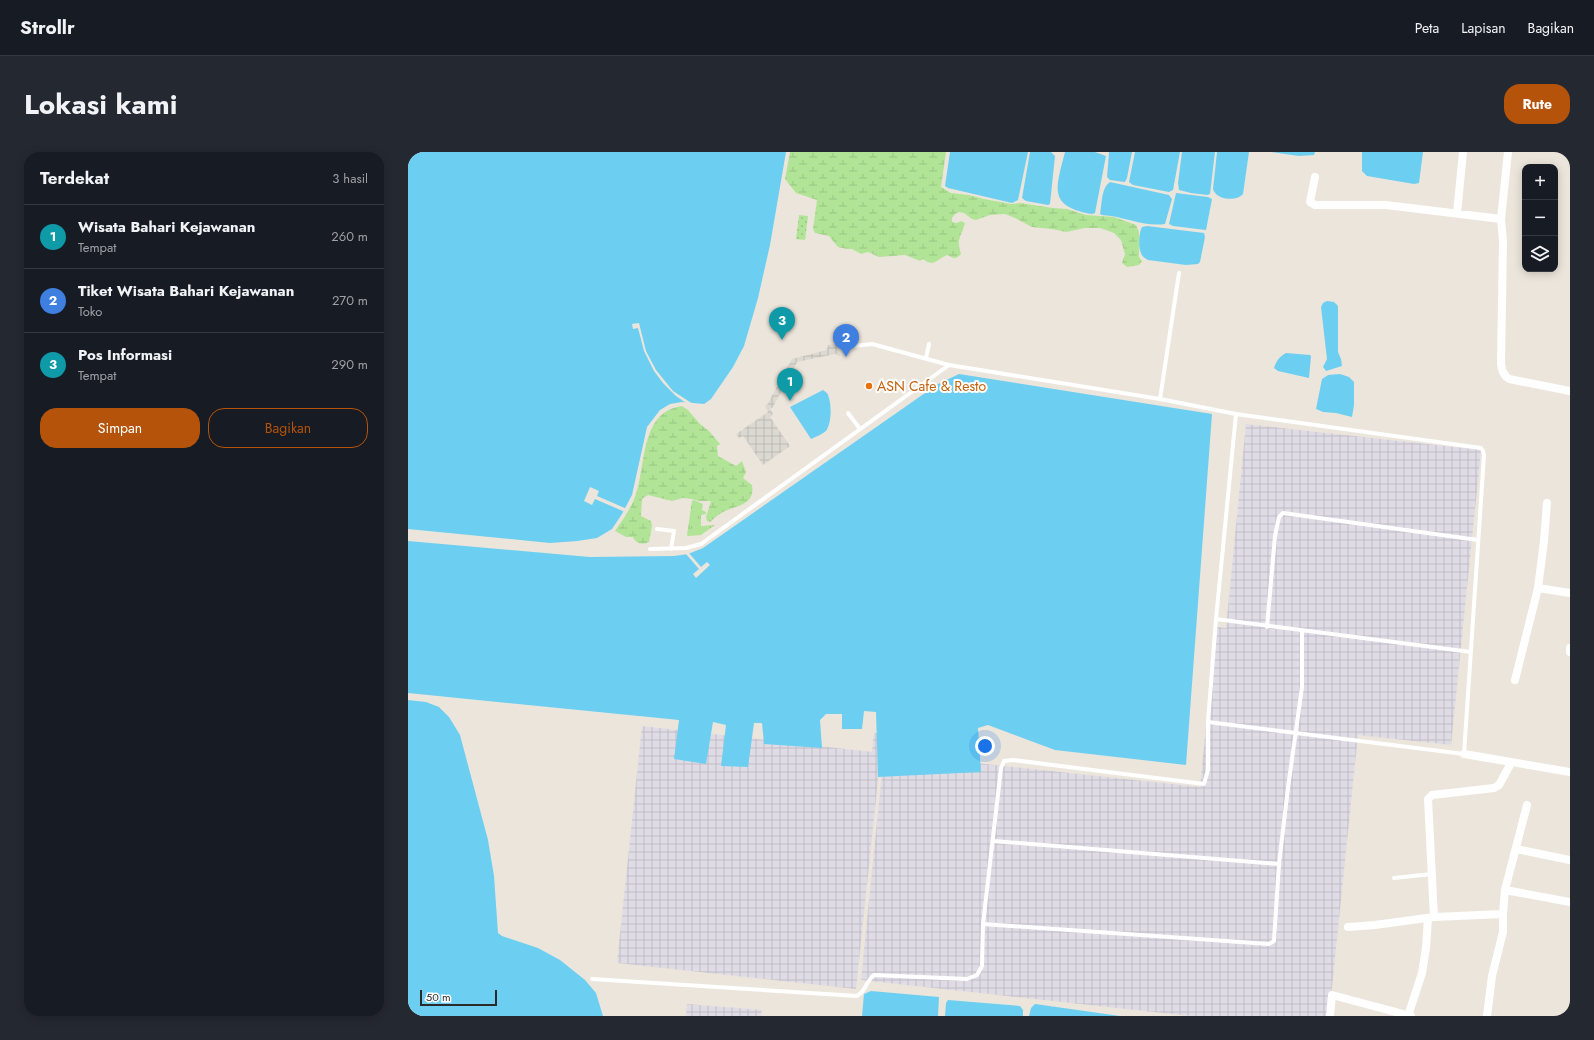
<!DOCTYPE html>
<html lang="id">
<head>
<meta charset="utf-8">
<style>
  :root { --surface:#171b24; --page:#242831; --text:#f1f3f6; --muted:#9ea1a6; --line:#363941; --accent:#b45309 }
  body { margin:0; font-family:Jost,sans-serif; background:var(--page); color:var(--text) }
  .controls { position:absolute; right:12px; top:12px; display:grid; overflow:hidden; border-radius:8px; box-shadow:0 2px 10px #0003 }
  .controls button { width:36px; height:36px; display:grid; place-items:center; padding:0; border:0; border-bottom:1px solid var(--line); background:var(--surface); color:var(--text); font:20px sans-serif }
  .scale { position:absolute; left:12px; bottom:10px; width:77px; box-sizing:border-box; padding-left:4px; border:2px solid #2a2a2a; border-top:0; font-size:11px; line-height:14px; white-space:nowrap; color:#2a2a2a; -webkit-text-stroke:3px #fff; paint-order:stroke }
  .you { position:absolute; left:577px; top:594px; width:14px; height:14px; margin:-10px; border:3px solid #fff; border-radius:50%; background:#1a73e8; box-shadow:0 0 0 6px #1a73e833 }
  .badge { display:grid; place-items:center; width:26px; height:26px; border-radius:50%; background:var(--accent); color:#fff; font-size:13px; font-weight:700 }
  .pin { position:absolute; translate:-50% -33px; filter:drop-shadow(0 1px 2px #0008) }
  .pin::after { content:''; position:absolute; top:21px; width:14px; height:12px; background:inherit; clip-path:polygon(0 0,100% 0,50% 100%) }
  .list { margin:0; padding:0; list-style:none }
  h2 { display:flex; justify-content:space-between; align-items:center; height:52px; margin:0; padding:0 16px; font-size:17px }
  h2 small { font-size:13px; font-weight:400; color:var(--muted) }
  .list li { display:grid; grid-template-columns:26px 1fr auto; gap:12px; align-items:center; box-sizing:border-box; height:64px; padding:0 16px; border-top:1px solid var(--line) }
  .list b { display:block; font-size:15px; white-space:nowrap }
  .list p { margin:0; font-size:13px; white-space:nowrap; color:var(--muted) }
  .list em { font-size:13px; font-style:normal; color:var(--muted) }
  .actions { display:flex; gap:8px; padding:12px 16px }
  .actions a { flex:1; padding:9px 0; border:1px solid var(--accent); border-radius:16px; text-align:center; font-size:14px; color:var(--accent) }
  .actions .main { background:var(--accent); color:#fff }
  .icon { flex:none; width:22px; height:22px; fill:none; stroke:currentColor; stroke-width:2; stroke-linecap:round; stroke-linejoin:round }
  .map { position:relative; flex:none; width:1162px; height:864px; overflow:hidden; border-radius:16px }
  header { display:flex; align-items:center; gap:24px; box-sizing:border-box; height:56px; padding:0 20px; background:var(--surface); border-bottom:1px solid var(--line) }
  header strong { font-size:19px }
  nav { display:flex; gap:22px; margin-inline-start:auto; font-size:14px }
  .intro { display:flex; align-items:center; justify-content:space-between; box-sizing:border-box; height:96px; padding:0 24px }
  h1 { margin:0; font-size:28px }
  .button { padding:10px 18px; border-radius:16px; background:var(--accent); color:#fff; font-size:14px; font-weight:700 }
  main { display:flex; gap:24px; padding:0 24px }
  aside { flex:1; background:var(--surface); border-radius:16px; box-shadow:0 2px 10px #0003 }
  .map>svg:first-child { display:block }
  .industrial { fill:url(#industrial-grid) }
  .grass { fill:url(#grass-tufts) }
  .wetland { fill:url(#wetland-marsh) }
  .park { fill:url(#park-dots) }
  .plaza { fill:url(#plaza-grid) }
  .water { fill:#6ccff1 }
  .pier { fill:#ece5db }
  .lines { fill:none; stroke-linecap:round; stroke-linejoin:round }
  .lane { stroke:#fff; stroke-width:4 }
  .street { stroke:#fff; stroke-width:8 }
  .food-dot { fill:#e8710a; stroke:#fff; stroke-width:1.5 }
  .labels { text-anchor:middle; stroke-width:4; stroke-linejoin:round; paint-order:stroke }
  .food-label { font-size:14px; fill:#c56008; stroke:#fff; text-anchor:start }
</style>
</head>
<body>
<header>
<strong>Strollr</strong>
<nav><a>Peta</a><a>Lapisan</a><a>Bagikan</a></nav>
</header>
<div class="intro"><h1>Lokasi kami</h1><a class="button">Rute</a></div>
<main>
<aside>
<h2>Terdekat<small>3 hasil</small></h2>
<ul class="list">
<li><span class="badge" style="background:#0f9aa8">1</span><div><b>Wisata Bahari Kejawanan</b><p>Tempat</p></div><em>260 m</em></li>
<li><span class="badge" style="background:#3f7fe0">2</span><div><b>Tiket Wisata Bahari Kejawanan</b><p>Toko</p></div><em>270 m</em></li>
<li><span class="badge" style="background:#0f9aa8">3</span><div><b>Pos Informasi</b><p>Tempat</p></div><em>290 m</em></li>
</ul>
<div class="actions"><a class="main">Simpan</a><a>Bagikan</a></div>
</aside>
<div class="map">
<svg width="1162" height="864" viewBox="0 0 1162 864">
  <defs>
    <pattern id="industrial-grid" width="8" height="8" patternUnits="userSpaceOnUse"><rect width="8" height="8" fill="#dfdce5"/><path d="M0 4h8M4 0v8" fill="none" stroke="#c0bdc5"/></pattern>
    <pattern id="grass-tufts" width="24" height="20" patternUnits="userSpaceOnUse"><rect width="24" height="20" fill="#b2e497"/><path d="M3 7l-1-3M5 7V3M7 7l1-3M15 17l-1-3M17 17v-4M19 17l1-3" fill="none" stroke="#99c482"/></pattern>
    <pattern id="wetland-marsh" width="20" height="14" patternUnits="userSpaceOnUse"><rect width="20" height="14" fill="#b2e497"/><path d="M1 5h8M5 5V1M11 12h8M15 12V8" fill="none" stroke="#99c482"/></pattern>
    <pattern id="park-dots" width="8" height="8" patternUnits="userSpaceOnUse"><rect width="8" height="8" fill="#b2e497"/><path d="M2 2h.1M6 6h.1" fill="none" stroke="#99c482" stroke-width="1.8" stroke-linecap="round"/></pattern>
    <pattern id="plaza-grid" width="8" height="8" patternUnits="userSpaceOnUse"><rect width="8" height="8" fill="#dcd8d2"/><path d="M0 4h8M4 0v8" fill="none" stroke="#bdbab4"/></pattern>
  </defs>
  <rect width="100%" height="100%" fill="#ece5db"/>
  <path class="industrial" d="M838,272L1073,298L1043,593L950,583L921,864H782L453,828L476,601L792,635L808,475L818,476Z
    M234,574L464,600L466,581H475L448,837L209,811Z
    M279,852L354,858L353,864H278Z"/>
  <path class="grass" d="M286,348L295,352L294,358L298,360V362L293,363V374L307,373L293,383L280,384L279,383L284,349Z"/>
  <path class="wetland" d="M382,0H538L533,35L543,41L561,43L576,47L603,52L612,51L645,56L659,57L678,63L706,65L728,73L731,80V105L734,109L731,113L719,115L714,111L717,102L713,88L706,81L692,76H677L658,80L644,77L624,75L607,66L597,62L582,63L568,68L564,67L556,61L551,60L547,62L544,66V70L549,71L553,69L557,71C553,86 548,86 553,102C548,108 545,106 539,103C528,107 527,116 515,107L512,109L497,103L471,105L460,100L453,102L444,97H439L430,95L421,84L407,81L405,77L409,48L388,41L377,27Z
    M274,254L280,258L292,272L301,279L312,292L309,294L310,304L328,314L334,309L338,320L335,326L344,333C347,354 329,353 315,360C310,363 306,366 302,370L299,369L298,365L303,349H291L284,347L275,346L264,349L240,343L234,347L233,364L243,369L244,374L241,390C234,393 228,392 225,385H218L207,379C214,369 222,358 227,345C239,314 231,260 274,254Z"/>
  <path class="park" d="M391,63L400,64L397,88L388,87Z"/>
  <path class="plaza" d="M428,192L432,204L427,202L389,210L365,255L362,257L365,262L362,265L382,294L355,313L335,284L331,286L328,282L360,260L357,254L359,253L384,207L419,198L420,193Z"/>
  <path class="water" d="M0,0H378L362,93L350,146L336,194L325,215L303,247L296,252L274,250L262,252L252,258L239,275L224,343L214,362L204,377L189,386L169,389L142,391L0,377Z
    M542,0H620L610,48L604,51L540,36L537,34Z
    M622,0H643L647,4L642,52L640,53L618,49L614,46Z
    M657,0H687L698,4L687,61L684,62C639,54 648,36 657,0Z
    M701,0H724L719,26L717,30L702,28L699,25Z
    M727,0H772L765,38L761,40L725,33L721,30Z
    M774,0H807L802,42L799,43L783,41L771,38L770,31Z
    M809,0H841L835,42C828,50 808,48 805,37Z
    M863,0H907L906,3L891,4Z
    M954,0H1015L1011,31L1006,32L959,24L954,19Z
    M702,30L761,43L764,47L757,72C735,75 715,64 694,63L692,62C694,52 693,36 702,30Z
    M768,41L800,45L804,47L798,78L765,74L761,72Z
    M739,74L796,81L797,85L792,110L790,112L778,113L740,108C737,106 734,105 733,101C730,96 731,80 734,75Z
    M919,149L926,150L930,154V200L933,207L934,214L918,219L915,215L919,207L913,155L915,151Z
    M878,201L902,203L903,204L901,226L870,219L866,216C868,209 872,204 878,201Z
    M551,222L804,262L778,613L647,598L580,573L570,576L573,620L470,625L468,560L456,559L454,577H434V562H418L412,568L414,596L356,592L354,571H346L340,615L313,614L318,573L305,570L298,612L266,607L271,568L0,541V389L182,405L266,404L280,402L295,396L530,232Z
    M932,222L941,225L946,230V253L944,265L928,261L915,260L908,257L914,227L920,223Z
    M415,238L419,241C424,249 424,271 418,279C414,282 408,285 403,287L382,255Z
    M0,548L18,550L31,555L41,565L52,583L80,688L86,724L90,781L94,784L130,796L152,808L177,828L188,841L195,864H0Z
    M463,839L531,845L530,864H454L456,842Z
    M540,848L612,854L615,858V864H537L538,851Z
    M627,852L712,864H621L623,856Z"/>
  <path class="pier" d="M231,171L238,199L248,218L265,239L285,252L278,251L268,244L255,231L246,219L236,199L230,176L225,177L224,172Z
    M182,335L191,339L189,344L219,357L217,360L187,347L184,353L176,349Z
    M280,400L293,415L299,410L302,413L288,426L285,422L291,417L278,402Z"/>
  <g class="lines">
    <path class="lane" d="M435,194L443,193L445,194L464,192L541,213L752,247L828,262L1073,296L1075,299L1076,303L1056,602L800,570
      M518,206L521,192
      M752,247L771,121
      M440,261L452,277
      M249,377L266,379L263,397
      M242,397L278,396L293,392L541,213
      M808,467L1063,500
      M859,475L867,384L871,365L875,361L1070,388
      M585,689L871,712
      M986,726L1024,722
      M575,772L861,792L866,789L871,712L880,636L894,535V479
      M184,827L449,844C459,838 458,829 466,823L559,827L569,823L574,814L575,772L593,616L596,609L605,608L796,632L800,618V570L808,467L828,262"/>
    <path class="street" d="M1100,0L1093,67L1095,89L1093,212C1094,218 1095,223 1101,227L1162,239
      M907,25L902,50L907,53H978L1093,67
      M1049,61L1055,0
      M1130,436L1162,441
      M1162,496V500
      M1107,528L1130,436L1136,389L1139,351
      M1056,602L1162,620
      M1108,697L1162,708
      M1097,738L1162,750
      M1026,765L1020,647L1024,643L1086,636L1091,633L1103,611
      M940,775L967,773L1026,765L1095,762L1097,738L1119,653
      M922,864L924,843L1003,864
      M1000,864L1014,821L1018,796L1020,766
      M1079,864L1084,824L1095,780V762"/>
  </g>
  <circle class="food-dot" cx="461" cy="234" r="4"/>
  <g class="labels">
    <g class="food-label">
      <text x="469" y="239">ASN Cafe &amp; Resto</text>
    </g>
  </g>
</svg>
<div class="controls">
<button>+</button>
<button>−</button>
<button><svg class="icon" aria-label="layers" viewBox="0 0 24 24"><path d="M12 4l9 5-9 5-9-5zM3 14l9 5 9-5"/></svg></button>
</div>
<div class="scale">50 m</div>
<div class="you"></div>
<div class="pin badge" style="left:382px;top:249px;background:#0f9aa8">1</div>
<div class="pin badge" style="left:438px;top:205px;background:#3f7fe0">2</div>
<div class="pin badge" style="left:374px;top:188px;background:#0f9aa8">3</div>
</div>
</main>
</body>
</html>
